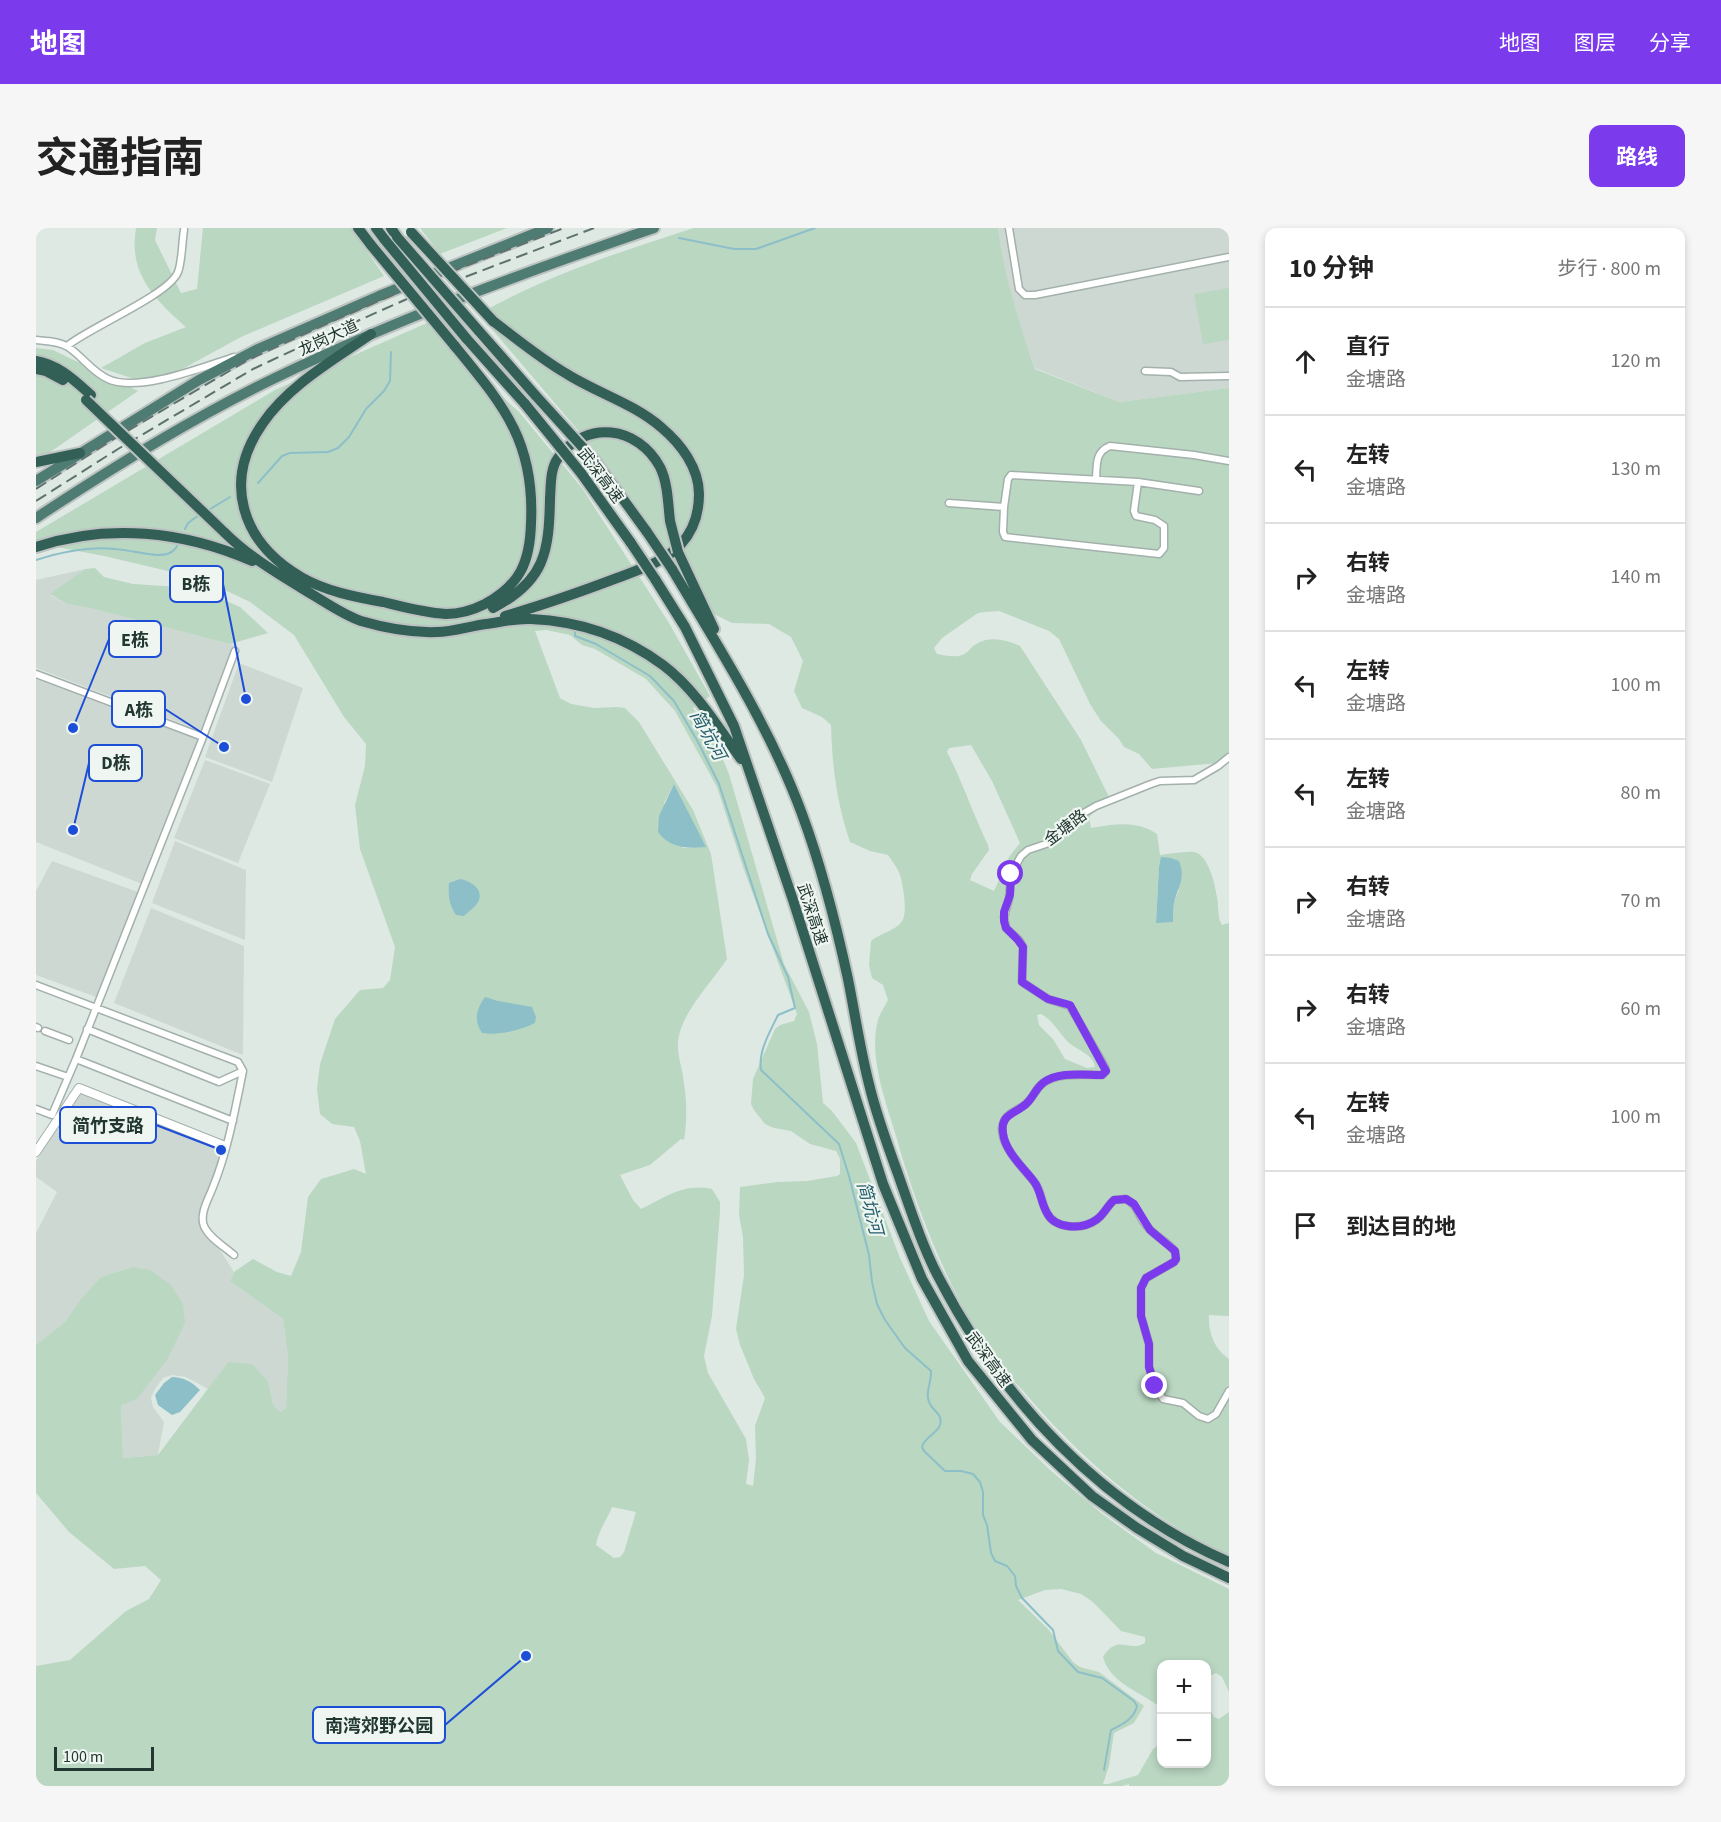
<!DOCTYPE html>
<html lang="zh">
<head>
<meta charset="utf-8">
<style>
  :root { --surface:#fff; --page:#f6f6f6; --text:#222; --muted:#767676; --line:#e0e0e0; --accent:#7c3aed }
  body { margin:0; font-family:"Source Sans 3","Noto Sans SC",sans-serif; background:var(--page); color:var(--text) }
  .controls { position:absolute; right:18px; bottom:18px; display:grid; overflow:hidden; border-radius:12px; box-shadow:0 3px 9px #0003 }
  .controls button { width:54px; height:54px; display:grid; place-items:center; padding:0; border:0; border-bottom:2px solid var(--line); background:var(--surface); color:var(--text); font:30px sans-serif }
  .scale { position:absolute; left:18px; bottom:15px; width:100px; box-sizing:border-box; padding-left:6px; border:3px solid #223731; border-top:0; font-size:16px; line-height:21px; white-space:nowrap; color:#223731; -webkit-text-stroke:4px #eff6f2; paint-order:stroke }
  .stop { position:absolute; width:18px; height:18px; margin:-14px; border:4px solid #7c3aed; border-radius:50%; background:#fff }
  .stop.end { background:#7c3aed; border-color:#fff; box-shadow:0 2px 6px #0008 }
  .list { margin:0; padding:0; list-style:none }
  h2 { display:flex; justify-content:space-between; align-items:center; height:78px; margin:0; padding:0 24px; font-size:26px }
  h2 small { font-size:20px; font-weight:400; color:var(--muted) }
  .list li { display:grid; grid-template-columns:39px 1fr auto; gap:18px; align-items:center; box-sizing:border-box; height:108px; padding:0 24px; border-top:2px solid var(--line) }
  .list b { display:block; font-size:22px; white-space:nowrap }
  .list p { margin:0; font-size:20px; white-space:nowrap; color:var(--muted) }
  .list em { font-size:20px; font-style:normal; color:var(--muted) }
  .icon { flex:none; width:33px; height:33px; fill:none; stroke:currentColor; stroke-width:2; stroke-linecap:round; stroke-linejoin:round }
  .map { position:relative; flex:none; width:1193px; height:1558px; overflow:hidden; border-radius:12px }
  header { display:flex; align-items:center; gap:36px; box-sizing:border-box; height:84px; padding:0 30px; background:var(--accent); color:#fff }
  header strong { font-size:28px }
  nav { display:flex; gap:33px; margin-inline-start:auto; font-size:21px }
  .intro { display:flex; align-items:center; justify-content:space-between; box-sizing:border-box; height:144px; padding:0 36px }
  h1 { margin:0; font-size:42px }
  .button { padding:15px 27px; border-radius:12px; background:var(--accent); color:#fff; font-size:21px; font-weight:700 }
  main { display:flex; gap:36px; padding:0 36px }
  aside { flex:1; background:var(--surface); border-radius:12px; box-shadow:0 3px 9px #0003 }
  .map>svg:first-child { display:block }
  .built { fill:#ced8d3 }
  .green { fill:#bad7c2; fill-rule:evenodd }
  .water { fill:#8dbfc8 }
  .lines { fill:none; stroke-linecap:round; stroke-linejoin:round }
  .stream { stroke:#8dbfc8; stroke-width:2 }
  .minor-casing { stroke:#a3b0ab; stroke-width:9 }
  .tertiary-casing { stroke:#a3b0ab; stroke-width:10 }
  .trunk-casing { stroke:#bdc3c1; stroke-width:14 }
  .motorway-casing { stroke:#bdc3c1; stroke-width:14 }
  .minor { stroke:#fff; stroke-width:6 }
  .tertiary { stroke:#fff; stroke-width:8 }
  .trunk { stroke:#4e7c72; stroke-width:10 }
  .motorway { stroke:#325f56; stroke-width:10 }
  .rail { stroke:#5d726c; stroke-width:2; stroke-dasharray:12 6; stroke-linecap:butt }
  .motorway-bridge-casing { stroke:#bdc3c1; stroke-width:14; stroke-linecap:butt }
  .motorway-bridge { stroke:#325f56; stroke-width:10 }
  .route { stroke:#7c3aed; stroke-width:8 }
  .labels { text-anchor:middle; stroke-width:4.5; stroke-linejoin:round; paint-order:stroke }
  .street-label { font-size:16px; fill:#223731; stroke:#eff6f2 }
  .water-label { font-size:18px; font-style:italic; fill:#245f6b; stroke:#eff6f2 }
  .leader { fill:none; stroke:#1d4ed8; stroke-width:2 }
  .callout-dot { fill:#1d4ed8; stroke:#eff6f2; stroke-width:2 }
  .callout { fill:#eff6f2; stroke:#1d4ed8; stroke-width:2 }
  .callout-label { font-size:18px; text-anchor:middle; font-weight:bold; fill:#223731 }
</style>
</head>
<body>
<header>
<strong>地图</strong>
<nav><a>地图</a><a>图层</a><a>分享</a></nav>
</header>
<div class="intro"><h1>交通指南</h1><a class="button">路线</a></div>
<main>
<div class="map">
<svg width="1193" height="1558" viewBox="0 0 1193 1558">
  <rect width="100%" height="100%" fill="#dfe9e4"/>
  <path class="built" d="M962,0H1193V160L1083,174L999,140L978,80L966,31Z
    M49,341L14,367L31,376L54,380L198,417L166,503L0,440V352Z
    M203,435L267,460L236,554L169,529Z
    M0,450L162,511L106,656L0,614Z
    M169,532L234,556L202,635L138,610Z
    M139,613L210,642L209,712L116,675Z
    M16,633L102,664L60,769L0,747V663Z
    M115,680L208,718L207,827L78,775Z
    M45,864L184,920V931L162,988L164,1000L182,1019L198,1044L194,1053L247,1091L252,1128L250,1180L244,1184L237,1176L232,1153L192,1134L172,1161L150,1149L136,1147L127,1150L119,1161L115,1170L117,1179L128,1194L122,1227L87,1230L85,1177L96,1039L65,1049L46,1071L29,1094L0,1117V1005L21,964L0,949V933Z"/>
  <path class="green" d="M100,0H121L119,12L145,65L161,61L167,0H315L348,48L205,109L117,157L65,140L109,115L150,99C128,80 101,55 99,23C98,16 99,8 100,0Z
    M384,0H471L404,26Z
    M658,0H962C968,49 983,94 999,141L1083,174L1193,160V535L1185,539L1182,535L1116,541L1103,526L1088,519L1083,511L1065,493L1054,476L1023,411L1013,403L963,383L949,384L942,385L906,410L898,420L901,426C908,427 919,430 926,427C930,426 934,421 937,418C952,407 969,411 984,418L1045,512L1073,569L1071,576L1063,579L1053,589L1055,600C1077,596 1101,592 1121,606L1124,627C1135,626 1148,623 1158,624C1173,627 1179,657 1181,669C1183,679 1181,689 1186,697L1193,695V1088L1173,1087C1172,1104 1178,1121 1193,1131V1328C1113,1290 1046,1232 989,1165C979,1154 968,1143 959,1131C915,1070 880,980 860,908C850,874 832,828 842,792C844,785 849,778 852,772L847,757L836,750L833,737L835,713C844,705 860,703 866,693C872,686 867,656 864,647C862,640 856,633 852,627L834,623L814,614C801,576 796,538 795,497L786,489L766,480L758,463L767,433L755,409L733,396L696,395L672,383L557,220L443,86C511,47 584,24 658,0ZM935,517L956,553L984,615L973,629L958,663L934,652L936,646L953,622L952,617C937,586 927,555 911,524L913,520ZM1126,629L1143,662L1138,674L1136,694H1120L1123,639ZM1005,786C1018,793 1022,804 1032,814C1041,822 1057,826 1059,839L1051,840L1029,831L1017,811L1003,797L1001,787Z
    M1193,60V112L1167,116L1158,66Z
    M391,95L411,118L483,184L546,260L633,395L674,468L657,480L678,510L693,546L748,736L773,784L781,816L787,875L796,883L820,915L864,1030L893,1093L964,1194L1014,1242L1065,1285L1120,1325L1193,1361V1464L1186,1449L1180,1445L1171,1449L1170,1436H1126L1125,1480C1106,1464 1074,1456 1067,1429C1082,1405 1092,1425 1109,1415V1409L1085,1403L1057,1374L1045,1366L1025,1361L1009,1362L982,1372L1012,1401L1037,1434L1044,1439L1063,1444L1108,1478L1098,1495L1078,1505L1073,1538L1067,1556H1072L1102,1547L1117,1521L1125,1515L1126,1536H1170L1171,1476L1178,1489L1183,1491L1193,1484V1558H1093V1556L1086,1558H0V1438L34,1432L90,1383L113,1371L125,1352L109,1338L78,1341L33,1304L0,1265V1117L29,1094L45,1071L65,1049L96,1039L114,1042L135,1057L147,1076L149,1095L131,1132L101,1171L85,1177L87,1230L122,1227L192,1134L216,1136L232,1153L237,1176L244,1184L250,1180L252,1128L247,1091L194,1053L198,1044L217,1031L241,1044L255,1048L265,1024L272,969L285,951L318,941L330,946L324,913L318,899L296,896L284,886L281,861L284,836L299,791L324,762L347,760L354,752L359,719L324,621L319,577L329,538L330,516L308,489L258,407L214,374L166,351L68,328L0,315V304L239,162ZM510,402L534,407L546,417L559,421L610,451L639,483L681,559L707,639L761,786L758,793L744,797L739,801L717,851L715,876L718,882L729,896L738,900L755,903L774,916L800,923L804,931V946L801,948L771,953L742,954L704,959L703,987L707,1009L708,1047L700,1101L704,1117L718,1151L729,1170L719,1198L720,1231L717,1258L710,1256L713,1232L710,1211L672,1145L668,1128L676,1088L684,984V974L676,961C646,955 631,969 605,981L597,972L584,947L614,937L645,911L648,912C651,893 651,874 648,856C647,842 641,828 642,814C644,786 676,754 691,731L675,626L657,582L603,494L589,480L580,479L558,480L535,476L524,470L499,403ZM638,556L669,619L647,620L628,575ZM576,1279L600,1284L588,1324L584,1329L578,1330L560,1317C562,1303 571,1292 576,1279Z
    M0,120L17,122L102,163L0,234Z
    M59,340L68,349L97,356L144,359L170,364L204,379L232,405L194,416L54,380L31,376L14,366L49,341Z"/>
  <path class="water" d="M638,556L670,619C651,621 634,620 622,604L623,588Z
    M1125,629L1135,630L1143,633C1150,651 1142,658 1138,675C1137,681 1137,688 1137,694L1120,695L1123,639Z
    M424,651C434,653 447,660 443,672C441,678 433,683 428,688L420,687C413,677 412,667 413,655Z
    M449,769L462,773L496,779L500,789L499,795C484,802 463,808 446,805C437,792 441,780 449,769Z
    M136,1149C147,1149 156,1154 164,1162L144,1184L136,1187L122,1177L119,1167L128,1155Z"/>
  <g class="lines">
    <path class="stream" d="M643,10L698,21H720L779,0
      M222,255L246,228L254,225L292,224L302,220L313,209L330,181L348,163L354,153L355,124
      M171,283L194,269
      M149,301L152,295L163,287
      M0,332C25,324 52,318 79,321C93,322 107,326 121,327C129,327 137,326 141,318
      M539,402V408L560,416L614,448L638,473L662,514L683,556L732,706L752,749L759,780L742,787C734,804 722,823 725,842L803,916L813,948L833,1027L836,1054L841,1076L849,1092L869,1120L895,1143C896,1153 888,1167 894,1176C898,1184 907,1186 904,1197C901,1206 889,1208 886,1219L888,1223L909,1243H925L937,1246L944,1254L947,1264V1287L951,1297L955,1325L959,1333L971,1338L979,1348L980,1358L986,1370L1017,1402L1022,1423L1042,1444L1066,1450L1098,1473L1101,1478C1098,1491 1087,1496 1075,1502L1068,1542"/>
    <g class="minor-casing">
      <path id="minor" d="M973,0L983,61L989,67H999L1193,29
        M0,112C10,113 23,113 32,119C46,128 56,144 72,151C102,165 167,139 198,129
        M31,118C54,99 133,67 142,44C146,34 146,14 148,2
        M1109,143L1135,144L1144,149L1193,148
        M1060,251C1061,236 1059,224 1074,218L1158,227L1193,233
        M1102,254L1163,263
        M913,275L968,279L967,304L969,309L1123,326L1128,320V298L1119,292L1100,288L1098,283L1102,254L975,247L972,251L968,279
        M0,446L167,509
        M1193,529L1182,538L1158,552L1124,553L1115,556L1060,578L1046,586L1010,616L992,622L985,628L975,646L973,671L968,689L970,700L983,712L987,719L986,754L1012,771L1034,778L1069,839L1070,843L1066,847C1048,847 1022,844 1007,855C1000,860 997,870 990,876C980,884 967,885 966,901C966,921 988,940 999,955C1006,964 1005,975 1011,985C1019,1001 1046,1002 1060,992C1068,987 1071,978 1078,972L1090,971C1102,977 1102,988 1110,997C1118,1008 1131,1013 1139,1023L1140,1031L1138,1034L1110,1050L1105,1060V1088L1113,1116V1139L1119,1158L1127,1171L1147,1175L1163,1188L1172,1191L1180,1186L1193,1163
        M0,757L202,834L207,843C199,882 192,922 177,959C173,970 163,986 168,998C173,1010 189,1019 198,1027
        M0,799L2,800
        M51,801L183,854L207,843
        M9,803L33,812
        M0,838L32,849
        M0,881L16,887L40,831
        M197,893L40,831L167,509L199,423"/>
    </g>
    <g class="tertiary-casing">
      <path id="tertiary" d="M0,924L43,860L189,918"/>
    </g>
    <g class="trunk-casing">
      <path id="trunk" d="M0,253L163,152L222,121L343,68L512,0
        M0,290C77,239 156,190 239,150C361,91 489,44 618,0"/>
    </g>
    <g class="motorway-casing">
      <path id="motorway" d="M322,0L335,17
        M340,0L349,12
        M355,0L361,9
        M457,93C481,111 505,131 531,146C561,165 599,176 626,200C645,216 663,240 663,266C663,285 658,302 645,316C629,334 602,342 581,350C544,364 507,377 469,388
        M442,102L500,168
        M335,106C298,132 253,157 227,195C186,253 205,314 265,349C289,363 319,369 347,374C367,379 389,385 410,386C423,386 437,382 449,376C484,357 494,334 495,295C499,213 467,177 418,117
        M430,110L489,176
        M0,133C23,137 38,152 55,167
        M0,141L10,143L27,152
        M0,234L44,225
        M560,234L611,304
        M545,245L595,315
        M188,304C214,330 246,348 277,367C292,376 308,387 325,393C349,400 376,405 401,404C417,404 434,398 450,396C465,394 481,390 495,391C543,393 589,409 627,437C659,461 682,499 705,531
        M0,319C71,295 148,303 216,333
        M642,324L678,401
        M636,341C683,420 734,499 766,586C786,640 800,696 812,751C819,786 824,821 833,856C840,886 851,916 862,946C874,980 886,1018 903,1050C966,1172 1066,1279 1193,1334
        M619,351L649,399L698,498L757,672L847,956L886,1051L932,1133L996,1212L1056,1268L1101,1300L1147,1328L1193,1350
        M457,380C509,353 513,324 514,270C515,257 514,241 522,230C550,191 602,198 624,239C632,255 632,276 634,293"/>
    </g>
    <use href="#minor" class="minor"/>
    <use href="#tertiary" class="tertiary"/>
    <use href="#trunk" class="trunk"/>
    <use href="#motorway" class="motorway"/>
    <path class="rail" d="M0,261L76,212L212,132L288,97L368,62L528,0
      M0,273L82,221L217,141L292,106L371,71L558,0"/>
    <g class="motorway-bridge-casing">
      <path id="motorway-bridge" d="M375,4L457,93
        M361,9L442,102
        M349,12L430,110
        M335,17L418,117
        M500,168L560,234
        M50,172L188,304
        M489,176L545,245
        M634,293L642,324
        M611,304L636,341
        M595,315L619,351"/>
    </g>
    <use href="#motorway-bridge" class="motorway-bridge"/>
  </g>
  <g class="lines">
    <path class="route" d="M975,646L974,667L968,684V693L970,700L982,712L987,719L986,754L1012,771L1034,777L1070,843L1066,847C1048,847 1022,843 1007,855C1000,860 997,870 990,876C979,886 964,886 967,905C969,924 988,940 999,955C1005,964 1005,975 1011,985C1019,1001 1046,1002 1060,992C1068,987 1071,978 1078,972L1090,971L1098,976L1114,1002L1139,1023L1140,1031L1138,1034L1110,1050L1105,1060V1088L1113,1116V1139L1119,1158"/>
  </g>
  <g class="labels">
    <g class="street-label">
      <text transform="translate(292 109) rotate(-25)" y="6">龙岗大道</text>
      <text transform="translate(565 247) rotate(53)" y="6">武深高速</text>
      <text transform="translate(1029 599) rotate(-37)" y="6">金塘路</text>
      <text transform="translate(777 686) rotate(72)" y="6">武深高速</text>
      <text transform="translate(953 1131) rotate(54)" y="6">武深高速</text>
    </g>
    <g class="water-label">
      <text transform="translate(672 507) rotate(61)" y="6">简坑河</text>
      <text transform="translate(834 980) rotate(75)" y="6">简坑河</text>
    </g>
  </g>
  <path class="leader" d="M210 471L187 356M37 500L73 411M188 519L129 481M37 602L53 535M185 922L120 897M490 1428L409 1497"/>
  <g class="callout-dot">
    <circle cx="210" cy="471" r="6"/>
    <circle cx="37" cy="500" r="6"/>
    <circle cx="188" cy="519" r="6"/>
    <circle cx="37" cy="602" r="6"/>
    <circle cx="185" cy="922" r="6"/>
    <circle cx="490" cy="1428" r="6"/>
  </g>
  <g class="callout">
    <rect x="134" y="338" width="53" height="36" rx="6"/>
    <rect x="73" y="393" width="52" height="36" rx="6"/>
    <rect x="76" y="463" width="53" height="36" rx="6"/>
    <rect x="53" y="517" width="53" height="36" rx="6"/>
    <rect x="24" y="879" width="96" height="36" rx="6"/>
    <rect x="277" y="1479" width="132" height="36" rx="6"/>
  </g>
  <g class="callout-label">
    <text x="160" y="362">B栋</text>
    <text x="99" y="418">E栋</text>
    <text x="103" y="488">A栋</text>
    <text x="80" y="541">D栋</text>
    <text x="72" y="904">简竹支路</text>
    <text x="343" y="1504">南湾郊野公园</text>
  </g>
</svg>
<div class="controls">
<button>+</button>
<button>−</button>
</div>
<div class="scale">100 m</div>
<div class="stop" style="left:975px;top:646px"></div>
<div class="stop end" style="left:1119px;top:1158px"></div>
</div>
<aside>
<h2>10 分钟<small>步行 · 800 m</small></h2>
<ul class="list">
<li><svg class="icon" aria-label="ahead" viewBox="0 0 24 24"><path d="M12 20V5M6 11l6-6 6 6"/></svg><div><b>直行</b><p>金塘路</p></div><em>120 m</em></li>
<li><svg class="icon" aria-label="left" viewBox="0 0 24 24"><path d="M17 20v-9H6M10 6l-5 5 5 5"/></svg><div><b>左转</b><p>金塘路</p></div><em>130 m</em></li>
<li><svg class="icon" aria-label="right" viewBox="0 0 24 24"><path d="M7 20v-9h11M14 6l5 5-5 5"/></svg><div><b>右转</b><p>金塘路</p></div><em>140 m</em></li>
<li><svg class="icon" aria-label="left" viewBox="0 0 24 24"><path d="M17 20v-9H6M10 6l-5 5 5 5"/></svg><div><b>左转</b><p>金塘路</p></div><em>100 m</em></li>
<li><svg class="icon" aria-label="left" viewBox="0 0 24 24"><path d="M17 20v-9H6M10 6l-5 5 5 5"/></svg><div><b>左转</b><p>金塘路</p></div><em>80 m</em></li>
<li><svg class="icon" aria-label="right" viewBox="0 0 24 24"><path d="M7 20v-9h11M14 6l5 5-5 5"/></svg><div><b>右转</b><p>金塘路</p></div><em>70 m</em></li>
<li><svg class="icon" aria-label="right" viewBox="0 0 24 24"><path d="M7 20v-9h11M14 6l5 5-5 5"/></svg><div><b>右转</b><p>金塘路</p></div><em>60 m</em></li>
<li><svg class="icon" aria-label="left" viewBox="0 0 24 24"><path d="M17 20v-9H6M10 6l-5 5 5 5"/></svg><div><b>左转</b><p>金塘路</p></div><em>100 m</em></li>
<li><svg class="icon" aria-label="arrive" viewBox="0 0 24 24"><path d="M6 21V4h12l-3 4 3 4H6"/></svg><div><b>到达目的地</b></div></li>
</ul>
</aside>
</main>
</body>
</html>
